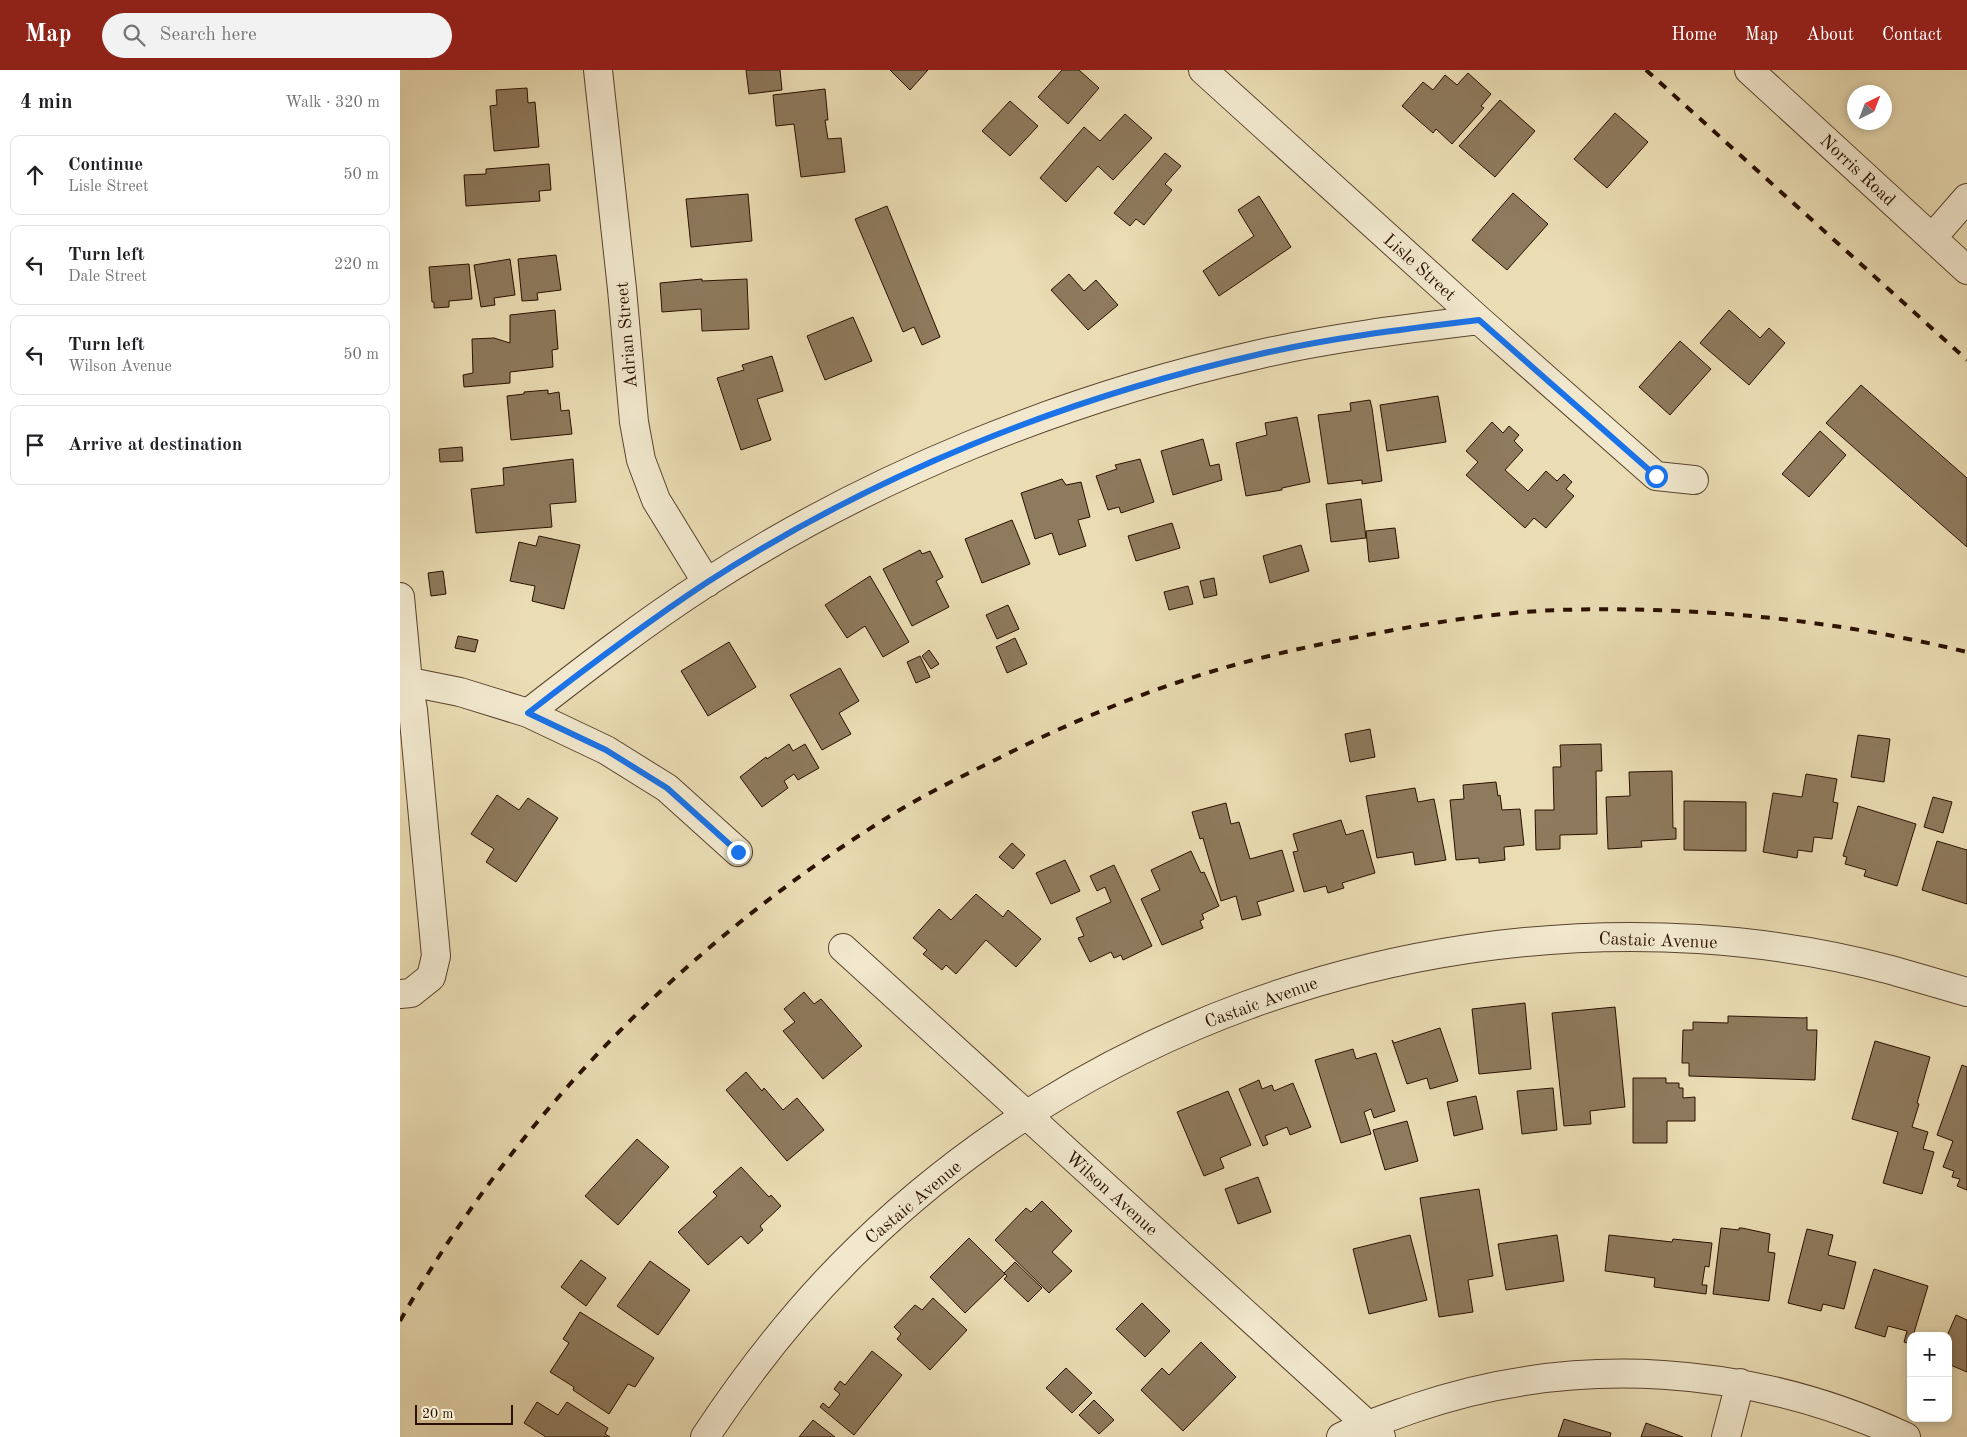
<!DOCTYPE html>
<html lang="en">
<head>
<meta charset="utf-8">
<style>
  :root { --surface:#fff; --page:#f2f2f2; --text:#202124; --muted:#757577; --line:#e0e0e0; --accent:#8f2418 }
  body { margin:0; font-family:"Old Standard TT",serif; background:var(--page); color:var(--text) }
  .controls { position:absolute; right:15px; bottom:15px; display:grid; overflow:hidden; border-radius:10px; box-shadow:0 2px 8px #0003 }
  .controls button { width:45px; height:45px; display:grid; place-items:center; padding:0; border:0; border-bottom:1px solid var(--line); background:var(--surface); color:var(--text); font:25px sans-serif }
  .compass { position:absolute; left:1447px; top:15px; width:45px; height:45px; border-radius:50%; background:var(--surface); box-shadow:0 2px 8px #0003; rotate:42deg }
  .scale { position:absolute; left:15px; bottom:12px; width:98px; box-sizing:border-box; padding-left:5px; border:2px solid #2a1000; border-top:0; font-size:14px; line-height:18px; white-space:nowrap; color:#2a1000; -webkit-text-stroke:4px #f1e8ce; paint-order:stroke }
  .stop { position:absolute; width:15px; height:15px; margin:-11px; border:4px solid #1a73e8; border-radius:50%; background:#fff }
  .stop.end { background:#1a73e8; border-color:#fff; box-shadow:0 1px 5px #0008 }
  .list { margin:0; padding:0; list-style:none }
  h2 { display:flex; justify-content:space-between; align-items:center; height:65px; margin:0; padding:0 20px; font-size:21px }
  h2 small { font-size:16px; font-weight:400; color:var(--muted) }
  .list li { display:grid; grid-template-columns:32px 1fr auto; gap:15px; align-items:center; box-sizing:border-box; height:80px; margin:0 10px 10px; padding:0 10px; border:1px solid var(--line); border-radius:10px }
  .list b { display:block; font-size:19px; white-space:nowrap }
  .list p { margin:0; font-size:16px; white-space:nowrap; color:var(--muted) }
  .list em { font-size:16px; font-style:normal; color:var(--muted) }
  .icon { flex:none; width:28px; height:28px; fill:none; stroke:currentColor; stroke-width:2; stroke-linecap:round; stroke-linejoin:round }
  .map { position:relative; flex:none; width:1567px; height:1367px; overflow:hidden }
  header { display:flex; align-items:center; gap:30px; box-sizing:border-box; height:70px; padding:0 25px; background:var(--accent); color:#fff }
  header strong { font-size:24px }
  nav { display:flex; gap:28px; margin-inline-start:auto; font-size:18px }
  .search { width:350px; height:45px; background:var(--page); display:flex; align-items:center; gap:12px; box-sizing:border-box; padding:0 18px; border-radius:28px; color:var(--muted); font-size:19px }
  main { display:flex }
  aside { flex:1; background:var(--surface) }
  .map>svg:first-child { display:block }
  .building { fill:#8e7a5d; stroke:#2a1000 }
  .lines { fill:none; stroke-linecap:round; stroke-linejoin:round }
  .minor-casing { stroke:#5a432d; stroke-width:30 }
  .minor { stroke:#f1e8ce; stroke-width:28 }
  .rail { stroke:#2a1000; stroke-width:4; stroke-dasharray:9 9; stroke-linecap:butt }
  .route { stroke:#1a73e8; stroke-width:6 }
  .labels { text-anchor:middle; stroke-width:4.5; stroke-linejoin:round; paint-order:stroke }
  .street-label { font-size:18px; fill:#2a1000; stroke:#f1e8ce }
</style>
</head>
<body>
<header>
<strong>Map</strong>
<div class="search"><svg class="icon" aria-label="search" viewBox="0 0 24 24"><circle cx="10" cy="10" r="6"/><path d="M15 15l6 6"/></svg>Search here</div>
<nav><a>Home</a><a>Map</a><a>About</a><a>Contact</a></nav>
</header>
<main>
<aside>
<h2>4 min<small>Walk · 320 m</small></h2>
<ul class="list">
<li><svg class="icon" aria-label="ahead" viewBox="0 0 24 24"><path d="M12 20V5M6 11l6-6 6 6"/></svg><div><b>Continue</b><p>Lisle Street</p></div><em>50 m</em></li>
<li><svg class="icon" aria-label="left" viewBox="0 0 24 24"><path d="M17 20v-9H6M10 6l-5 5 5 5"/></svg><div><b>Turn left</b><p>Dale Street</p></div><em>220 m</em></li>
<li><svg class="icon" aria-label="left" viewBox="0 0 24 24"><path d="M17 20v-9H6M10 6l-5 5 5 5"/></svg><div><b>Turn left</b><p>Wilson Avenue</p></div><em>50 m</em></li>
<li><svg class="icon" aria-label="arrive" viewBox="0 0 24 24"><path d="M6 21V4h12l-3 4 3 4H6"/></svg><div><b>Arrive at destination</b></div></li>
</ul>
</aside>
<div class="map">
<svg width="1567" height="1367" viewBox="0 0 1567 1367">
  <rect width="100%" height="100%" fill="#eadcb3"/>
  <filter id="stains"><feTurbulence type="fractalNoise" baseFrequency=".004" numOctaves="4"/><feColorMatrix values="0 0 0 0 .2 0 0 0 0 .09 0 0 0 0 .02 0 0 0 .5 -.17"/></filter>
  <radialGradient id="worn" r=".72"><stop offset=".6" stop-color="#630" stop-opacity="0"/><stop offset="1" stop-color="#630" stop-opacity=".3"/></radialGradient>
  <path class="building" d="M346,0H380L382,20L349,24Z
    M490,0H528L510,20Z
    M662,0H679L699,18L668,54L638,27Z
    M1068,3L1091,24L1081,36L1084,38L1052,74L1036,59L1033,63L1002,36L1023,12L1033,20L1045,5L1057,15Z
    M127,18L128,33L135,32L139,77L94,81L90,36L97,35L96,20Z
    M425,19L428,50H425L428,69L441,68L445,102L401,107L394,54L376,56L373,25Z
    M1100,30L1135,61L1095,107L1059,76Z
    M610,31L638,56L610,86L582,61Z
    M1215,43L1248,72L1207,118L1174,89Z
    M725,44L752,68L713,110L698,96L666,132L640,108L684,57L700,71Z
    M765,83L781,96L765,114L772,120L744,155L736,149L730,156L714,143Z
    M149,94L151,120L139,121L140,131L66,136L64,105L86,104V99Z
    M1113,123L1148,154L1107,200L1072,170Z
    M348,124L352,171L291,177L286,129Z
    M859,126L891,177L819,226L803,201L854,166L838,140Z
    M487,136L540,267L522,275L514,257L503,262L455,149Z
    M156,185L161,220L137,223L138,230L122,231L118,189Z
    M110,189L115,225L94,228L95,235L81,237L74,195Z
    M69,194L72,229L49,231V237L34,238V232H32L29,197Z
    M669,204L684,221L696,210L718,235L688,260L651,220Z
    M302,209V211L347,209L349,259L302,261L301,239L262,242L260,213Z
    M155,240L158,279L152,280L153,297L110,302V313L64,317L63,305L73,303L72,269L94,268L110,273V245Z
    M1329,240L1360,268L1369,258L1385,273L1349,315L1300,273Z
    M453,247L472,291L425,310L407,266Z
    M1280,271L1311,299L1270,345L1239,317Z
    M372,286L383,321L357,329L371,370L341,380L317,308L344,300L342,295Z
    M1461,315L1567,408V477L1426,353Z
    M148,320V324L159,322L161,341L169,340L172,364L111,370L107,326L124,324V322Z
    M1038,326L1046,372L987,381L980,335Z
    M970,330L972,338L982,411L962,414V410L928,414L918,345L951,341L950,333Z
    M897,347L910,412L882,418V420L846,426L836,373L867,365L865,353Z
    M1092,352L1103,363L1109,356L1119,365L1114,371L1123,380L1105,400L1128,421L1146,401L1157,411L1164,404L1172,412L1166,419L1174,426L1146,458L1134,448L1125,458L1066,405L1078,392L1066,381Z
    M1420,361L1446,385L1409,427L1382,404Z
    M803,369L810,396L819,394L822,410L773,425L761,381Z
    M62,377L63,391L40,392L39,379Z
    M173,389L176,432L150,434L152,457L76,463L71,419L104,415L103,398Z
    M740,389L754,432L721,443L719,437L708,440L696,406L717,399L715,395Z
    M662,409L666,415L681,412L690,447L678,450L686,476L659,485L652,463L635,469L621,423Z
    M961,429L966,468L931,472L926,434Z
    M612,450L630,494L582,513L565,469Z
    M772,453L780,478L736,491L728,466Z
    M995,458L999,488L969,492L966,461Z
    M139,466L180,475L164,539L132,531L135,516L110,511L119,472L136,476Z
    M901,475L909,501L870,513L863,486Z
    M520,480L522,484L530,481L543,507L536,511L549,537L512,556L483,499Z
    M43,501L46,524L31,526L28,503Z
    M470,506L509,572L483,587L465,556L447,568L425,535Z
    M814,508L817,525L804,528L800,511Z
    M788,516L793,534L769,540L764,522Z
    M608,535L619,559L597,569L586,545Z
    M58,566L78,570L75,582L55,578Z
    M615,568L627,594L607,603L596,577Z
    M329,572L356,617L308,646L281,601Z
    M529,580L539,594L531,599L522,586Z
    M520,586L530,607L516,613L507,592Z
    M440,598L459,631L439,643L451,664L422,680L390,625Z
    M970,659L975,687L950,692L945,664Z
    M1458,665L1490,669L1484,712L1451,707Z
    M389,674L393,681L405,674L419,698L398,710L394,704L384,711L388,718L362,737L340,707L366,687L367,689Z
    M1201,674L1202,701H1196L1197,764L1160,765V779L1136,780L1135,740H1154L1153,697H1161L1160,675Z
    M1272,701L1273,758H1276V769L1241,771L1242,777L1208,779L1206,727L1230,726L1229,702Z
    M1406,704L1437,709L1433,732L1438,733L1432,769L1414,767L1412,782L1398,780L1397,788L1363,782L1373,723L1402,727Z
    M1096,712L1098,726L1100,725L1102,740L1120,739L1124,775L1104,777L1105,790L1079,793V788L1056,790L1050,730L1064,729L1063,715Z
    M1015,718L1018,732L1034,729L1046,790L1015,795L1013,782L977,788L966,726Z
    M97,725L119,740L128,728L158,748L116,812L86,792L94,779L71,764Z
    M1533,727L1552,732L1543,763L1524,757Z
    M1284,731L1346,732V781L1284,780Z
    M826,733L831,754L839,752L850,789L882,780L894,821L857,832L861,845L842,850L836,826L821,831L803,768L800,769L792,742Z
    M1458,736L1516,754L1497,816L1464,806L1466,800L1445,794L1447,787L1443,786Z
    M941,750L946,765L963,760L975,803L942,813L944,818L928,823L926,816L904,822L893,782L898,781L893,764Z
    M1537,771L1567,780V834L1522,820Z
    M612,773L625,785L613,799L599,787Z
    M791,781L801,803L804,802L819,836L802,844L804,849L800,851L803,858L762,875L741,829L760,820L751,800Z
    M665,790L680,821L651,834L636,803Z
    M714,795L752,876L723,890L721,885L714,888L711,882L690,892L678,868L684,866L676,848L711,832L705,817L697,821L690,806Z
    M576,824L603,847L608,840L641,869L616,897L586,870L556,904L546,895L542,900L523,884L527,880L513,868L539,839L551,850Z
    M404,922L414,934L421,929L462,976L423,1009L383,961L395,952L384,939Z
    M1125,933L1131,999L1079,1004L1072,939Z
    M1215,937L1225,1037L1190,1041L1191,1054L1164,1056L1152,943Z
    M1328,946L1405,948L1407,947V960H1417L1415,1010L1289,1006V993H1282L1283,960H1293V952L1328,953Z
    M1040,958L1058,1011L1030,1019L1027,1008L1007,1014L992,970L994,973Z
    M1475,971L1530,987L1517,1033L1519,1034L1512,1057L1528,1062L1523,1079L1534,1082L1522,1124L1483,1113L1498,1062L1452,1049Z
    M953,979L956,989L976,983L995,1041L974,1048L971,1039L964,1042L971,1064L941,1073L915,990Z
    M1562,995L1567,997V1120L1557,1116L1560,1109L1552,1107L1554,1101L1543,1097L1553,1071L1537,1065Z
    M346,1002L362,1021L364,1018L383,1040L397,1028L424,1060L387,1091L326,1020Z
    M1233,1008H1266V1013H1279V1018H1283V1028L1295,1027V1051H1267V1073H1233Z
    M859,1010L862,1019L872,1015L874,1021L893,1013L911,1057L890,1065L887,1057L865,1066L868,1074L863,1076L839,1019Z
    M1153,1018L1157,1060L1122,1064L1117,1021Z
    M828,1021L851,1075L820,1088L824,1098L804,1106L777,1042Z
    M1076,1026L1083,1059L1054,1066L1047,1032Z
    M1007,1051L1018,1091L985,1100L973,1060Z
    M237,1069L269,1097L218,1155L185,1126Z
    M341,1097L369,1127L371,1125L381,1136L360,1156L363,1160L348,1174L341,1166L308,1195L278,1162L317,1126L313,1122Z
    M858,1107L871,1142L838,1154L825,1119Z
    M1079,1119L1093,1206L1068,1210L1073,1242L1039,1247L1020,1128Z
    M642,1131L672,1161L652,1182L672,1201L649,1223L595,1170L626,1138L631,1142Z
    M1321,1158L1339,1160V1158H1342L1370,1164L1368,1182L1375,1183L1369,1231L1313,1224Z
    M1407,1159L1433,1165L1428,1185L1456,1192L1444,1239L1423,1234L1421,1241L1388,1233Z
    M1010,1165L1027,1230L969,1244L953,1179Z
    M1157,1165L1164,1211L1106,1220L1098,1174Z
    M1209,1165L1272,1172L1273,1169L1312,1173L1309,1197L1305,1196L1302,1215H1307L1306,1224L1254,1217L1255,1208L1205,1201Z
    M569,1168L605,1204L565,1243L530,1207Z
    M181,1190L206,1208L186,1236L161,1217Z
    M250,1191L290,1220L258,1265L217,1236Z
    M615,1192L642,1218L628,1232L604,1209L607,1206L604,1203Z
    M1474,1199L1528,1216L1513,1266H1511L1510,1274L1504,1272L1507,1261L1488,1256L1485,1267L1455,1258Z
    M533,1228L567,1260L530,1300L497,1269L501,1264L494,1257L515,1235L522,1240Z
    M742,1233L770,1261L745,1287L716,1259Z
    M180,1242L254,1288L235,1317L228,1314L209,1344L173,1320L174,1317L150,1302L169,1273L163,1269Z
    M1556,1245L1567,1250V1302L1548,1294V1266H1547Z
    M801,1272L836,1307L783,1361L741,1320L762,1298L769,1305Z
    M472,1281L502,1305L454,1365L420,1337L423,1333L429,1338L440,1324L434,1319L440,1311L445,1315Z
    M666,1298L692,1323L672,1343L646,1318Z
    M694,1330L714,1350L699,1364L679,1345Z
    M137,1332L158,1345L167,1332L208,1358L205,1364L210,1367H146L124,1353Z
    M1164,1349L1211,1363L1210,1367H1158Z
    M413,1350L435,1367H399Z
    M1246,1353L1283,1367H1241Z"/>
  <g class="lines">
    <g class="minor-casing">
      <path id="minor" d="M198,0L222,219L234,352L241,390L256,430L307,513
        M803,0L1079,250L1256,406L1294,410
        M1349,0L1567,200
        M1532,168L1567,128
        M0,527L8,612L13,640L36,886L31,907L11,923L0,924
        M0,610L60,622L128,643L206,680L267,718L338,782
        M128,643C186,598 244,553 306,513C473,405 662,329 856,285C929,268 1004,259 1079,250
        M443,878L981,1367
        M305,1367C350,1299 401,1234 460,1177C682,962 991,850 1298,869C1362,873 1428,883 1491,900C1516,907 1542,915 1567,922
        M941,1367C965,1355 990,1347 1015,1338C1176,1283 1352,1295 1506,1367
        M1326,1367L1340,1313"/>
    </g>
    <use href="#minor" class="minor"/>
    <path class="rail" d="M1246,0L1567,290
      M0,1251C119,1040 296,863 503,738C537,718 573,701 609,683C662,657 714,634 770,615C830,594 894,579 957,567C1022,554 1090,543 1157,540C1295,536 1432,549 1567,582"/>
  </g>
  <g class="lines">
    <path class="route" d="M338,782L267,718L206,680L128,643C186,598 244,554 306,513C473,405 662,329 856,285C929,268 1004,259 1079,250L1256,406"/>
  </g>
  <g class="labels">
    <g class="street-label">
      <text transform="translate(1458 100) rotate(43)" y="6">Norris Road</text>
      <text transform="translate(1020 197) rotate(42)" y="6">Lisle Street</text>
      <text transform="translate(226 265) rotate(-95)" y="6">Adrian Street</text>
      <text transform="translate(1258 870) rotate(2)" y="6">Castaic Avenue</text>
      <text transform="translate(861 932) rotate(-20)" y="6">Castaic Avenue</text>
      <text transform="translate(712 1123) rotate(42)" y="6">Wilson Avenue</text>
      <text transform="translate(513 1132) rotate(-40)" y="6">Castaic Avenue</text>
    </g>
  </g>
  <rect width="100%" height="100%" filter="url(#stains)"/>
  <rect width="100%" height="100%" fill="url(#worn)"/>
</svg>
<div class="controls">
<button>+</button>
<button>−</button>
</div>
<svg class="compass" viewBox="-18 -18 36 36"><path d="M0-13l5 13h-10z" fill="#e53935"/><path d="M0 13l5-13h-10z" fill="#757577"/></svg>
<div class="scale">20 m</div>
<div class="stop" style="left:1256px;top:406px"></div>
<div class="stop end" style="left:338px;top:782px"></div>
</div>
</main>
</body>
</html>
